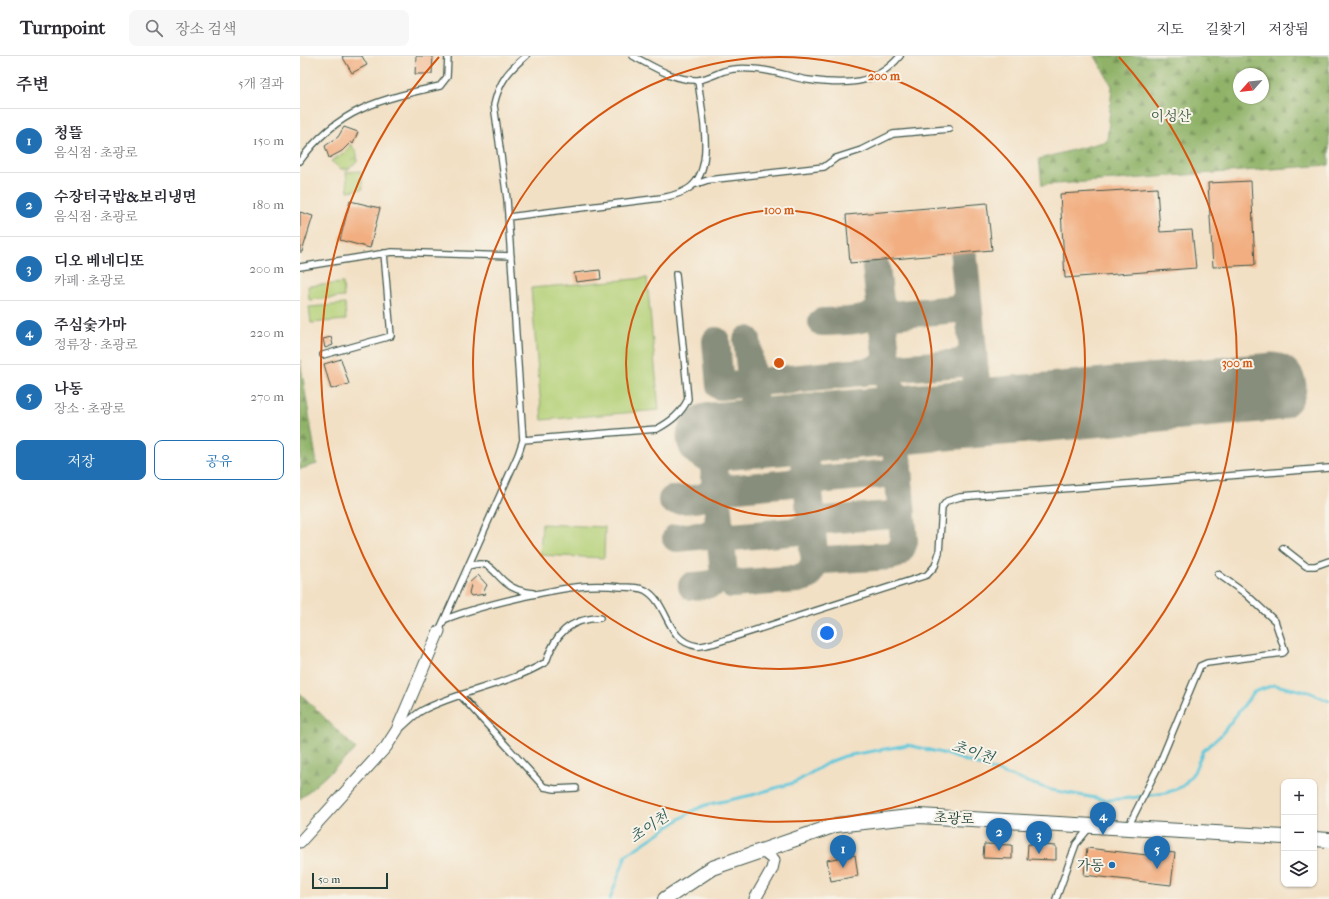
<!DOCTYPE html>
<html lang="ko">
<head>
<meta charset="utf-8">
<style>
  :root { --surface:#fff; --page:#f7f7f7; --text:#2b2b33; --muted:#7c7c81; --line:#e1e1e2; --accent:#1f6fb2 }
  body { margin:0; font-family:"IM FELL French Canon","Noto Serif KR",serif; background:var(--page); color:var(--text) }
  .controls { position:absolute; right:12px; bottom:12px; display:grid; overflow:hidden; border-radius:8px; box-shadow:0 1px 3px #0004 }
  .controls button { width:36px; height:36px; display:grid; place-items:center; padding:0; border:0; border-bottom:1px solid var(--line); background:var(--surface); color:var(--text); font:20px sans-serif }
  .compass { position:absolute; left:933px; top:12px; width:36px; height:36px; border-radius:50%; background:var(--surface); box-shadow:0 1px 3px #0004; rotate:243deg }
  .scale { position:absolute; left:12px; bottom:10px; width:76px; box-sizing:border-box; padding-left:4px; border:2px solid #1f3d34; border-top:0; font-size:11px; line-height:14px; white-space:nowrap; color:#1f3d34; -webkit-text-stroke:3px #f7f3e8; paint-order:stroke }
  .you { position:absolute; left:527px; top:577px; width:14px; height:14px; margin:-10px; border:3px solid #fff; border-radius:50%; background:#1a73e8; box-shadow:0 0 0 6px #1a73e833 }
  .badge { display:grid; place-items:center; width:26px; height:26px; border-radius:50%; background:var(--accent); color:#fff; font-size:13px; font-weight:700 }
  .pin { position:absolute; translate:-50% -33px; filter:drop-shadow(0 1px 2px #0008) }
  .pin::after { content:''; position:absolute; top:21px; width:14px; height:12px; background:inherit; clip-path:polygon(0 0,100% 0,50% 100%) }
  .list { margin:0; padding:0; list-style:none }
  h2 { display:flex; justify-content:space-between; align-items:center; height:52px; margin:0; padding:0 16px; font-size:17px }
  h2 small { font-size:13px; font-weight:400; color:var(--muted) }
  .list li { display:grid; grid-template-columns:26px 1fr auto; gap:12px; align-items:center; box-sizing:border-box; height:64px; padding:0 16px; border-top:1px solid var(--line) }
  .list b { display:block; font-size:15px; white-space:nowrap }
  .list p { margin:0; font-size:13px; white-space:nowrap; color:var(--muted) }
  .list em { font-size:13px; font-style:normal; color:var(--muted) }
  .actions { display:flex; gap:8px; padding:12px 16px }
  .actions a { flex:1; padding:9px 0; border:1px solid var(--accent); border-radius:8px; text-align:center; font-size:14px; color:var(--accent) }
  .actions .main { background:var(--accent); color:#fff }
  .icon { flex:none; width:22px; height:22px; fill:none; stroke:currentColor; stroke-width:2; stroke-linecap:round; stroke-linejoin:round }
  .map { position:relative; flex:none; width:1029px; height:843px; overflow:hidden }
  header { display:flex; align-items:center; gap:24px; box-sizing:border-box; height:56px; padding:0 20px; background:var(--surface); border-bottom:1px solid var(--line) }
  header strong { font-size:19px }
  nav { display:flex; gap:22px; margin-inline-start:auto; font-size:14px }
  .search { width:280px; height:36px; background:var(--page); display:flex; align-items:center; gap:10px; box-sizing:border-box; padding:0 14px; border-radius:8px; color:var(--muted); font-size:15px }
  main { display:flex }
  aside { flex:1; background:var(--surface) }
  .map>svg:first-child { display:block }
  .grass { fill:#b4d077; stroke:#6a8656 }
  .forest { fill:url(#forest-firs); stroke:#57784e; fill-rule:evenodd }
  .park { fill:url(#park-crowns); stroke:#6a8656 }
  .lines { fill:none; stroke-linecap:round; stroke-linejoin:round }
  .stream { stroke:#5ec7da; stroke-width:3 }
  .taxiway { stroke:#888e7c; stroke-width:28 }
  .runway { stroke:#888e7c; stroke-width:69 }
  .building { fill:#f2ae80 }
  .service-casing { stroke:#3f554a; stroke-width:8 }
  .minor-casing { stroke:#3f554a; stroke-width:13 }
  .tertiary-casing { stroke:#3f554a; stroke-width:16 }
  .service { stroke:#fff; stroke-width:5.5 }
  .minor { stroke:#fff; stroke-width:11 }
  .tertiary { stroke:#fff; stroke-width:14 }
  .ring { fill:none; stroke:#d45610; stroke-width:2 }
  .poi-dot { fill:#1f6fb2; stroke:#f7f3e8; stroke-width:1.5 }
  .labels { text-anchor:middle; stroke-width:4; stroke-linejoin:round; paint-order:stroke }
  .park-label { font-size:14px; fill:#3d5a41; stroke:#f7f3e8 }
  .street-label { font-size:14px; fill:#1f3d34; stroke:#f7f3e8 }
  .poi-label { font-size:14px; fill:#1f3d34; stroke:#f7f3e8; text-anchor:end }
  .water-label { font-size:15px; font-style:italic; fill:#2c5955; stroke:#f7f3e8 }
  .centre { fill:#d45610; stroke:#f7f3e8; stroke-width:2 }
  .ring-label { font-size:12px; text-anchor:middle; font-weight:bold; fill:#d45610; stroke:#f7f3e8; stroke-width:4; stroke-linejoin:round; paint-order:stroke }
</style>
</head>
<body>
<header>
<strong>Turnpoint</strong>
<div class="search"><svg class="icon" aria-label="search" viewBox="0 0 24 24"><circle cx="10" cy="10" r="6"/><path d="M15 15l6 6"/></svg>장소 검색</div>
<nav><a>지도</a><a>길찾기</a><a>저장됨</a></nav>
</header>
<main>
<aside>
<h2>주변<small>5개 결과</small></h2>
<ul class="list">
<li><span class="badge">1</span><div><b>청뜰</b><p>음식점 · 초광로</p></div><em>150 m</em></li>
<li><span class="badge">2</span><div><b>수장터국밥&amp;보리냉면</b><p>음식점 · 초광로</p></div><em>180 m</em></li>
<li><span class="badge">3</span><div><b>디오 베네디또</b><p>카페 · 초광로</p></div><em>200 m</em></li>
<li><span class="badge">4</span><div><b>주심숯가마</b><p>정류장 · 초광로</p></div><em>220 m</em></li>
<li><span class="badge">5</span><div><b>나동</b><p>장소 · 초광로</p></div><em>270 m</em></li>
</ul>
<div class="actions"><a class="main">저장</a><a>공유</a></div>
</aside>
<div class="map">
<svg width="1029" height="843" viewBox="0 0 1029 843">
  <defs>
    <pattern id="forest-firs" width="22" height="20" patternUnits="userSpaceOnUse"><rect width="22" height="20" fill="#8fb268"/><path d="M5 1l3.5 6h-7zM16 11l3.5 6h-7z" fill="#749256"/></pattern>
    <pattern id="park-crowns" width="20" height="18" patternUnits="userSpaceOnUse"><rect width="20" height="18" fill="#b4d077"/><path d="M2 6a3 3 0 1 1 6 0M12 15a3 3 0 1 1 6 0" fill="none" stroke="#92aa62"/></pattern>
  </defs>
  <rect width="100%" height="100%" fill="#f7f3e8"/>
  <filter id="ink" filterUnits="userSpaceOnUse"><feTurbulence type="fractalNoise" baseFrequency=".025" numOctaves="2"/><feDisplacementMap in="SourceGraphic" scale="8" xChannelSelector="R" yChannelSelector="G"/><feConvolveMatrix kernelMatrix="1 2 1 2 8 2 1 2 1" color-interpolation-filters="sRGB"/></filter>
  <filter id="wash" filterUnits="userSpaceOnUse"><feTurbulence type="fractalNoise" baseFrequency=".012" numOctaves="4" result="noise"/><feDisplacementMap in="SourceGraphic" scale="16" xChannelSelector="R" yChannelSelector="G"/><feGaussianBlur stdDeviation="0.9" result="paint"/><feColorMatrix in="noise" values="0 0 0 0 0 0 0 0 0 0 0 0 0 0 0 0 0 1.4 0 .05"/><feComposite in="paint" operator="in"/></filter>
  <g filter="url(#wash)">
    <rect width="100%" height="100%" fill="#f2e0c5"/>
    <path class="grass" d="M61,115L63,133L48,135L46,116Z
      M347,222L359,354L242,364L231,232Z
      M43,227L44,241L9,244L8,230Z
      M45,248L46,264L11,267L9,251Z
      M242,468L305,471L304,502L240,499Z"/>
    <path class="forest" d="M795,0H1029V109L742,129L739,103L807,85L812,30ZM939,18H963V42H939Z
      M0,304L17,408L0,413Z
      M0,637L56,693L0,743Z"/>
    <path class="park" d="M51,88L57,98V106L47,114L41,113L31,105L45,96Z"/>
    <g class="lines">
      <path class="stream" d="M310,843L326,799L392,755L406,749L452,739L496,726L529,706L545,700L608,689L646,698L751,734L807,744L831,742L866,737L883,730L894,716L903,695L920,680L954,636L974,629L1009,636L1029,645"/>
      <path class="taxiway" d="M664,203L679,357
        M580,249L592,259L656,253L667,244V235
        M522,266C538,265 575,268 580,249
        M447,284L457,377
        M416,285L420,330L572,315L583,308L587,301
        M587,305L597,312L662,307L673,296
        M411,381L424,519L432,528L498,523L508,520L515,507L502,373
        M506,413L512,421L517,424L584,418L590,416L598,408
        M415,424L427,433L491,427L502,423L506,413
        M372,444C388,443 407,446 416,430
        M510,455L515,461L523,464L592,459L597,455L601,448
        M376,482L408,479L419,470L425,478L432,481L500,475L506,470L510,463
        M513,494L517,500L524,504L591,500C599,498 602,493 604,485L594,365L576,212
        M392,530C404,529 416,530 424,519"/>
      <path class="runway" d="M411,381L972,331"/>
    </g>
    <g id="blocks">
      <path class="building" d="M42,0H62L67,9L52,17Z
        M116,0H133L132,18H115Z
        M44,71L58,76L53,88L51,86L42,95L29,102L25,90L38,81Z
        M951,125L955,209L913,211L908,127Z
        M857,132L860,176L892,174L896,212L765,222L760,138Z
        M50,145L80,152L70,192L40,184Z
        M687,147L692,194L550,207L546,159Z
        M0,156L13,160L2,196H0Z
        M300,214L301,223L276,226L274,217Z
        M31,281L33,289L25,292L23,283Z
        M41,303L49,328L31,333L24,308Z
        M178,519L187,529L184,535L186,538L171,540L169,537L171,529L169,527Z
        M684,788L712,789V803L683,802Z
        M728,788L756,790V804L727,803Z
        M787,792L864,801V796L875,797L871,829L784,819Z
        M555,799L558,820L531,825L527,804Z"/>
    </g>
  </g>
  <g filter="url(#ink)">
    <use href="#blocks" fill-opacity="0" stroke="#3f554a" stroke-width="1"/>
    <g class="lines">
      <g class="service-casing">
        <path id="service" d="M333,0C352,10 375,25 398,24C406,23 416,18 424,15C434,12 444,12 454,13C474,14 489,21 508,24C544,29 575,30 600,0
          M0,105C37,53 81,43 140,30L147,21L148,0
          M393,129L408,124L524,111L536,102L561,94L593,78L649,73
          M208,161L361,142C372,140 385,137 393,129C415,107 401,53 398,24
          M0,211L92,196L211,200
          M23,299L91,280L84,197
          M223,384L357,373C370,366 381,358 388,343L376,218
          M983,492L1006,510H1015L1029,505
          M169,510C191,503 192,516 206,527C214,534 223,536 233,537
          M146,563C171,553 196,547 222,541C259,533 283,527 321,531C328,531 338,531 345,534C369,547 366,586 397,590C402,591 409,588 415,587L627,519L635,510L639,497L642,451L647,445L660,441L1029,412
          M139,575L218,399L223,384L207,143L194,49C199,26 208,15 226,0
          M160,639L244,731L255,733L276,732
          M101,672C108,666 115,658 123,654C162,634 208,629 246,606C255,578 269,563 300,562
          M828,771L858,711L900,610L907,607L983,597L985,595L975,565L946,538L918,518
          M756,843L776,788L790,771"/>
      </g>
      <g class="minor-casing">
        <path id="minor" d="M0,786L86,691L97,674L139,575
          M455,843L472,813L474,804L465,797L457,796"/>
      </g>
      <g class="tertiary-casing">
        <path id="tertiary" d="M1014,783L1029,784
          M365,843L412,812L536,769L619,760L984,781"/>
      </g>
      <use href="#service" class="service"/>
      <use href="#minor" class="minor"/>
      <use href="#tertiary" class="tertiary"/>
    </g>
  </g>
  <g class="ring">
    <circle cx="479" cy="307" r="153"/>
    <circle cx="479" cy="307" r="306"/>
    <path d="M819 1A458 458 0 1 1 139 1"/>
  </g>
  <circle class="poi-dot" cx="812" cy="809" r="4"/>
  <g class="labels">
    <g class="park-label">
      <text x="871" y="65">이성산</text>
    </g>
    <g class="street-label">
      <text transform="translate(654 762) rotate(3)" y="5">초광로</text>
    </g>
    <g class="poi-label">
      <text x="804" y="814">가동</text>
    </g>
    <g class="water-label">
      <text transform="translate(673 696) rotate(18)" y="5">초이천</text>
      <text transform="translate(349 771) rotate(-34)" y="5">초이천</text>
    </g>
  </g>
  <circle cx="479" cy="307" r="6" class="centre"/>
  <g class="ring-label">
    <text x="584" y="24">200 m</text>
    <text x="479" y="158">100 m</text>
    <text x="937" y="311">300 m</text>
  </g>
</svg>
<div class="controls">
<button>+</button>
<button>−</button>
<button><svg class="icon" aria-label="layers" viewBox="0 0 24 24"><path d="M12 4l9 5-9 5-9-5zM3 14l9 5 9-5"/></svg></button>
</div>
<svg class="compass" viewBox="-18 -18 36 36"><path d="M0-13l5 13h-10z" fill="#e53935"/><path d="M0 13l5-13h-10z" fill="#7c7c81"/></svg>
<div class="scale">50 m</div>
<div class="you"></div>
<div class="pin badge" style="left:543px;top:812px">1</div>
<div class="pin badge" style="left:699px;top:795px">2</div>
<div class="pin badge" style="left:739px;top:798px">3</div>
<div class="pin badge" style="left:803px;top:779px">4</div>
<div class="pin badge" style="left:857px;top:813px">5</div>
</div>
</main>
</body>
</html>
